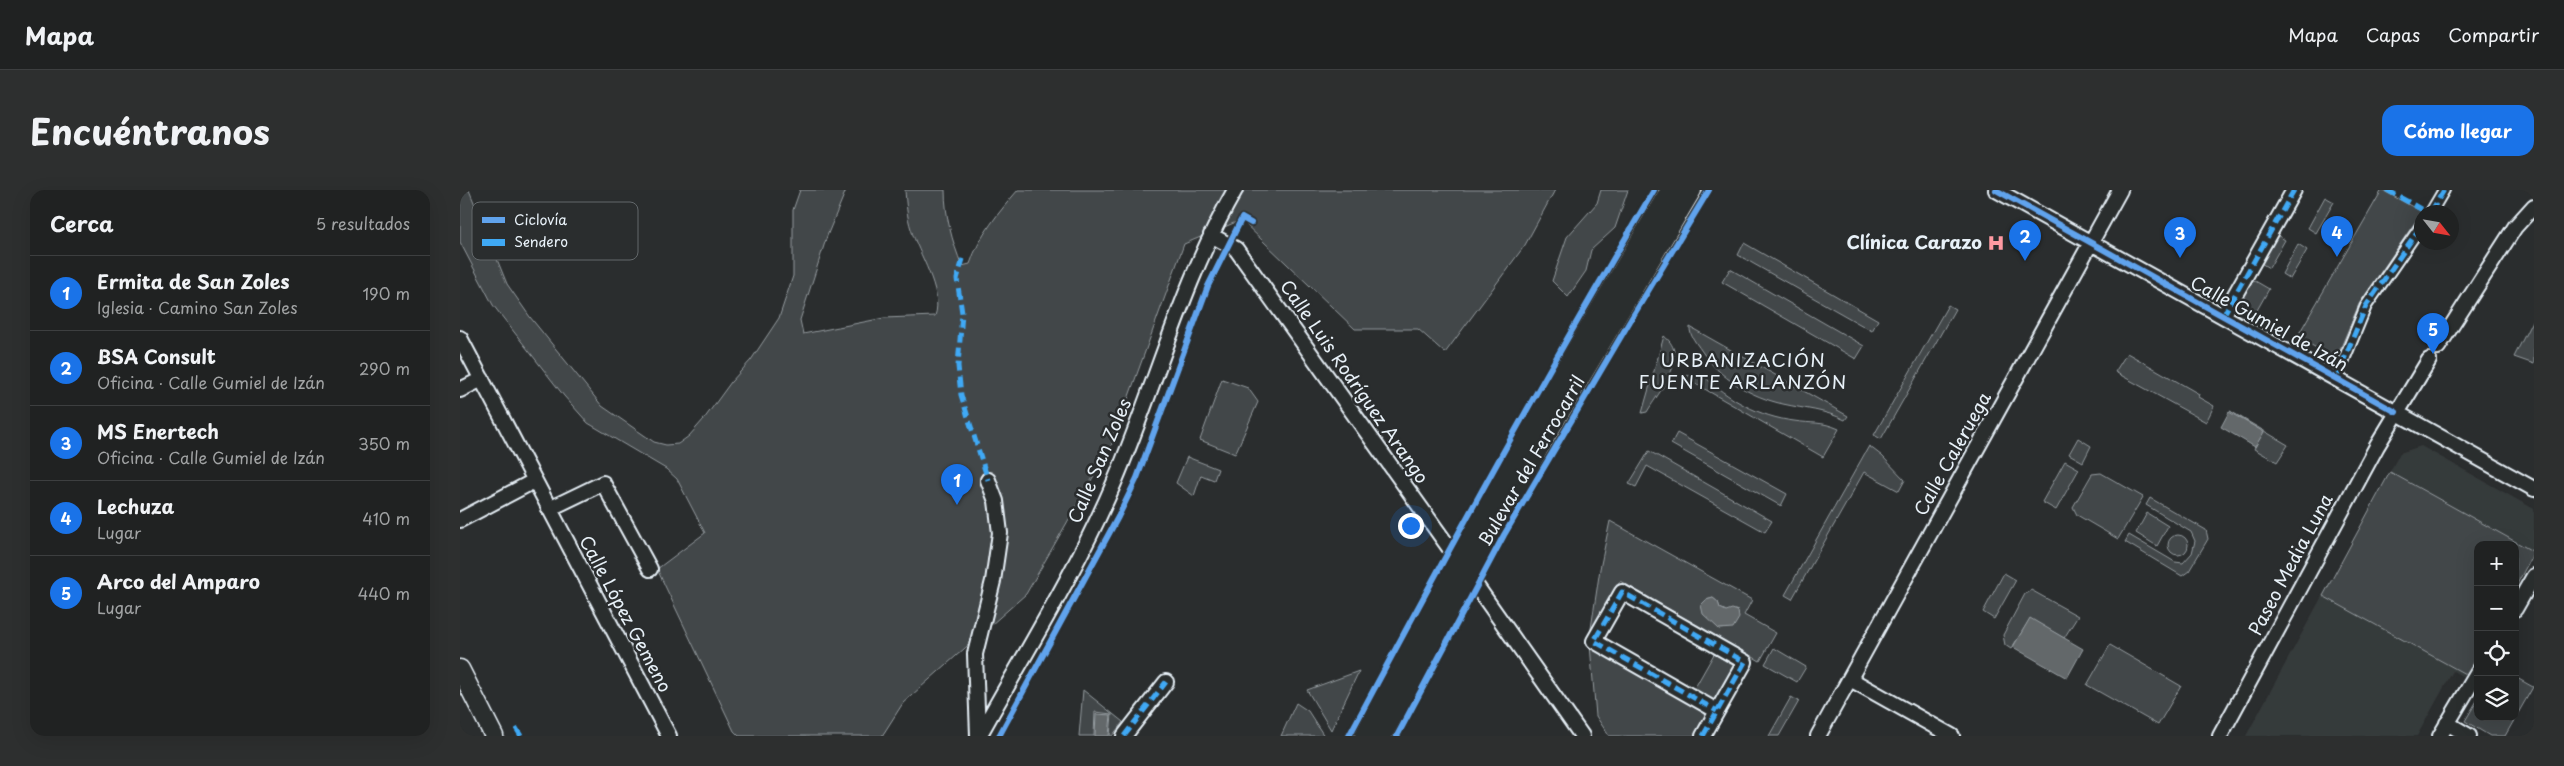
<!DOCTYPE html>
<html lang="es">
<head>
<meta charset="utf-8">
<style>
  :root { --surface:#202222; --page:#2d2f2f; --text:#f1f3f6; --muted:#a2a4a5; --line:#3d3f40; --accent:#1a73e8 }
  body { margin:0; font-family:"Playpen Sans",sans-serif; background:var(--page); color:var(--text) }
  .controls { position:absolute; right:15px; bottom:15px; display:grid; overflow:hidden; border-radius:10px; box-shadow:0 5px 20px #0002 }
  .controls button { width:45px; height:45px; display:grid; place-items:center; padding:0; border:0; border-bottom:1px solid var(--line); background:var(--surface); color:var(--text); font:25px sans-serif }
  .compass { position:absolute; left:1954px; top:15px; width:45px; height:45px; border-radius:50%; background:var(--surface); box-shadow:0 5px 20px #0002; rotate:121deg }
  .you { position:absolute; left:950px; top:335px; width:18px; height:18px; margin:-12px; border:4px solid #fff; border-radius:50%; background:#1a73e8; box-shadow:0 0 0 8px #1a73e833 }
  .badge { display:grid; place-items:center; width:32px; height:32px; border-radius:50%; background:var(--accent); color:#fff; font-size:16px; font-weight:700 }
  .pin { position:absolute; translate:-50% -41px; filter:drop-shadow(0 1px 2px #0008) }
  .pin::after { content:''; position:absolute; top:26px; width:18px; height:15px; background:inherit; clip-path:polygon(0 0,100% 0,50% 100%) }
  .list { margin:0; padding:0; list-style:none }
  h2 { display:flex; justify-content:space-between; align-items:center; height:65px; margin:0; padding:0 20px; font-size:21px }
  h2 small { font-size:16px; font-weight:400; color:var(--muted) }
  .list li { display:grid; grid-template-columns:32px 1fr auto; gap:15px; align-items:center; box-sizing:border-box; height:75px; padding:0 20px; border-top:1px solid var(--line) }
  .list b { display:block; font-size:19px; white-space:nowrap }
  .list p { margin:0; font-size:16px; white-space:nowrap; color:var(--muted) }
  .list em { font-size:16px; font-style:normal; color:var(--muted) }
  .icon { flex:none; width:28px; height:28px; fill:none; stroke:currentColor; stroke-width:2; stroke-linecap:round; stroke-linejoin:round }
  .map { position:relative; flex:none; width:2074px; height:546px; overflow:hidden; border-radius:15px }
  header { display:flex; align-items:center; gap:30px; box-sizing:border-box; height:70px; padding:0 25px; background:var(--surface); border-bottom:1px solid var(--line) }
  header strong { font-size:24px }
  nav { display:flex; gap:28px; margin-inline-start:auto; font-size:18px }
  .intro { display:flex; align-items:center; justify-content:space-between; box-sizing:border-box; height:120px; padding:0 30px }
  h1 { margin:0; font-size:35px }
  .button { padding:12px 22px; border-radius:15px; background:var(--accent); color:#fff; font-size:18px; font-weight:700 }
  main { display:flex; gap:30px; padding:0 30px }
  aside { flex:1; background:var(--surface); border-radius:15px; box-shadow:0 5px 20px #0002 }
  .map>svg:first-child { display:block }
  .built { fill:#363a3b }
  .green { fill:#424648; stroke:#959ca0; fill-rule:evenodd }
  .water { fill:#63686b; stroke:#989fa3 }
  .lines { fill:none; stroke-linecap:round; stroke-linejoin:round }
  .pedestrian-casing { stroke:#e8f1f8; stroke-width:14 }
  .minor-casing { stroke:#e8f1f8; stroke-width:18 }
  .tertiary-casing { stroke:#e8f1f8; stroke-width:21 }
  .secondary-casing { stroke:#e8f1f8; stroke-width:24 }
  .pedestrian { stroke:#2a2d2e; stroke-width:10 }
  .minor { stroke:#2a2d2e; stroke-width:14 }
  .tertiary { stroke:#2a2d2e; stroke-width:18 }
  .secondary { stroke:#2a2d2e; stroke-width:20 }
  .quiet { stroke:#3fa9f5; stroke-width:5; stroke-dasharray:10 5; stroke-linecap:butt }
  .cycleway-casing { stroke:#2a2d2e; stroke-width:9 }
  .cycleway { stroke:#60a3ed; stroke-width:6 }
  .labels { text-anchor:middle; stroke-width:5; stroke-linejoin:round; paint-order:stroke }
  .poi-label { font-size:18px; font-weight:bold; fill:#e8f1f8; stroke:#2a2d2e; text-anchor:end }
  .street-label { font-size:18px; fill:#e8f1f8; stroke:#2a2d2e }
  .neighbourhood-label { font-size:19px; letter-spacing:1px; fill:#e8f1f8; stroke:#2a2d2e }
  .key { fill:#2a2d2e; stroke:#63686b; stroke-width:1 }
  .key-label { font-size:14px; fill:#e8f1f8 }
</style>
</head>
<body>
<header>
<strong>Mapa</strong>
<nav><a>Mapa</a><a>Capas</a><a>Compartir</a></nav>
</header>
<div class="intro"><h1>Encuéntranos</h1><a class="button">Cómo llegar</a></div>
<main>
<aside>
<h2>Cerca<small>5 resultados</small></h2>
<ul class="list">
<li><span class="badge">1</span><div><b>Ermita de San Zoles</b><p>Iglesia · Camino San Zoles</p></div><em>190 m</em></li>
<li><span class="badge">2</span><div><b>BSA Consult</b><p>Oficina · Calle Gumiel de Izán</p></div><em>290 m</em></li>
<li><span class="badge">3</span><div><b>MS Enertech</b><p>Oficina · Calle Gumiel de Izán</p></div><em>350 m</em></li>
<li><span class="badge">4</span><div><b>Lechuza</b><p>Lugar</p></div><em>410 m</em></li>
<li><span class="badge">5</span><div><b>Arco del Amparo</b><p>Lugar</p></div><em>440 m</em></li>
</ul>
</aside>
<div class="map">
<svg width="2074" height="546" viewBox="0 0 2074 546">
  <rect width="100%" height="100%" fill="#2a2d2e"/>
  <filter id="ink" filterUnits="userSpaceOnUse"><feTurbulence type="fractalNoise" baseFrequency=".02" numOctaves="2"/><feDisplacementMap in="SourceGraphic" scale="10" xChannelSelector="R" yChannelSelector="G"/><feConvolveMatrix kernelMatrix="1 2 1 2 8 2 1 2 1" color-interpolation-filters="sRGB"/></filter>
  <g filter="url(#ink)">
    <path class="built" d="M1961,256L2074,319V364L2055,398V355H2018V465L2005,488L1993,481L1957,546H1786L1940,263Z"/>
    <path class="green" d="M0,0H9L47,94L70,127L142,216L194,252L206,255L218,254L229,246L244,229L271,192L291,170L319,128L333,86V20L340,0H386L367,46L340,130L343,144L424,128L475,126C484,101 458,63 451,39C447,27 446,13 445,0H485C485,26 492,51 502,76L510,74C519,46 539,22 558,0H1095L1065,55L985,163L958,139H895L781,30L724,54L651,256L566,404L443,513L422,546H279L274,541L197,379L245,343L217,289L206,279L128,233L104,206L33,115L0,52Z
      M1141,0H1168L1155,38L1131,60L1126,81L1108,107L1092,91L1107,47L1137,13Z
      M1922,0L1962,22L1899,114L1876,169L1837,147Z
      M1865,7L1874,12L1856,43L1848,38Z
      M1815,44L1825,50L1809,78L1799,72Z
      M1284,53L1418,130L1412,141L1278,65Z
      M1838,54L1847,60L1830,89L1822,84Z
      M1270,79L1404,156L1396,169L1262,92Z
      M1790,88L1809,99L1796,122L1777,111Z
      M1488,115L1495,119L1421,249L1414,245Z
      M2074,127V174L2054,167Z
      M1230,137L1388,226L1385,230C1365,220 1345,219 1323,214C1291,207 1259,188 1241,160C1237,154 1229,145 1230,137Z
      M1204,146C1231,167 1199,201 1187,222L1182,223Z
      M1667,163L1739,204L1738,207L1754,216L1746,232L1655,182Z
      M1243,185C1267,209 1300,227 1334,231C1353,234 1361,231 1379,239L1363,267L1222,186Z
      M762,189L788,198L798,212L775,264L740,250Z
      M1770,221L1828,255L1817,272L1794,259L1803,242Z
      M1217,243L1327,304L1321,316L1211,254Z
      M1618,248L1631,256L1623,272L1609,264Z
      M1409,256L1422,266L1445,290L1439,301L1404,282L1332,409L1325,405Z
      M1189,261L1312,331L1305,342L1187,276L1176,297L1169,294Z
      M727,267L758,279L754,290L741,285L734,306L716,293Z
      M1605,271L1619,279L1596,320L1582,312Z
      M1930,282L2074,362L2055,398V355H2018V465L2007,485L1863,406Z
      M1641,283L1683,307L1658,349L1617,325L1613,317L1632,284Z
      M1690,308L1746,340L1748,349L1729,381L1722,386L1665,352L1669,345L1715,372L1723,373L1732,363L1735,351L1731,342L1686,315Z
      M1687,323L1708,336L1697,356L1676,343Z
      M1150,331L1292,410L1284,425L1316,443L1300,471L1160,391L1130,445L1140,379ZM1253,408L1258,412L1260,418L1266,421L1273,437L1259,439L1249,429L1246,410Z
      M1708 355a10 10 0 1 1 20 0a10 10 0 1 1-20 0Z
      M1544,383L1556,390L1534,429L1523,422Z
      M1571,400L1618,426L1604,448L1570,429L1551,459L1545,455L1543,445L1565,404Z
      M1130,455L1249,522L1236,546H1149L1136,526Z
      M1650,455L1721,496L1698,535L1627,495Z
      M1314,458L1346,477L1337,492L1305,474Z
      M1254,464L1276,477L1255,514L1233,501Z
      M899,481L871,540L847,500Z
      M2055,487L2073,497L2045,546H2030L2005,531L2018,509V527H2055Z
      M623,500L663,532L652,546H650L652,524L635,522L634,546H619Z
      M1331,507L1339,511L1319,546H1309Z
      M836,513L848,521L864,546H821Z"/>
    <path class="water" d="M1769,222L1804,242L1795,257L1761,237Z
      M1253,408L1258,412L1260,418L1266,421L1272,419L1278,421L1279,428L1273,438L1259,439L1243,424L1241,415L1246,410Z
      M1570,428L1623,459L1607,488L1553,457Z
      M636,524L651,525L649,546H635Z"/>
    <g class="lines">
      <g class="pedestrian-casing">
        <path id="pedestrian" d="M1971,22L1984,0
          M1876,189L1906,116L1961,36"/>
      </g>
      <g class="minor-casing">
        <path id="minor" d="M1536,0L2074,299
          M751,45L776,59L998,370
          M1763,126L1834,0
          M0,148L209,546
          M1978,157L2055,37L2074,16
          M0,200L22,189
          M89,319L143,293L190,379
          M0,330L74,291
          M1008,384L1122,546
          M2055,419L2074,386
          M1390,489L1492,546
          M1987,533L2009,546
          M518,546L515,464L533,391L540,343L536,311L528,290
          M519,546C565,463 617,380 654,293C696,195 722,92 775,0
          M664,546L706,492
          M1243,546L1285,472L1162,402L1134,451L1257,521
          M1358,546L1660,0
          M1760,546L1917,256L1969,170
          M1980,546L2018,482"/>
      </g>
      <g class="tertiary-casing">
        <path id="tertiary" d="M0,479L34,546"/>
      </g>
      <g class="secondary-casing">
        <path id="secondary" d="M905,546C1001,361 1104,179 1211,0
          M921,546L1082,251L1231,0"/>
      </g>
      <use href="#pedestrian" class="pedestrian"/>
      <use href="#minor" class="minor"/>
      <use href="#tertiary" class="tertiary"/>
      <use href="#secondary" class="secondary"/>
      <path class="quiet" d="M1927,0L1966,22
        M1971,22L1984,0
        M503,69L497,89L502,123L498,176L501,205L528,290
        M1763,126L1834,0
        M1876,189L1906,116L1961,36
        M56,538L61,546
        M664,546L706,492
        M1243,546L1285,472L1162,402L1134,451L1257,521"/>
      <g class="cycleway-casing">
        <path id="cycleway" d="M1536,0L1936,222
          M539,546L658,327L677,288L748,96L782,28L791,33
          M889,546C987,362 1087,179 1194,0
          M937,546L1044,345L1173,126L1249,0"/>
      </g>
      <use href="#cycleway" class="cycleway"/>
    </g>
  </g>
  <defs>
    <g id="hospital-bare" transform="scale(1.35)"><path d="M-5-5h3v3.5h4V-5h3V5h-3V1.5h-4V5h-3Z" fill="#ff9aa2" stroke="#2a2d2e" stroke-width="2.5" paint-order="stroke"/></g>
  </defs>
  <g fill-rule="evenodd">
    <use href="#hospital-bare" x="1536" y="53"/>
  </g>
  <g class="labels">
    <g class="poi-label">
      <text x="1522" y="59">Clínica Carazo</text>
    </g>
    <g class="street-label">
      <text transform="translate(1809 134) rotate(29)" y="6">Calle Gumiel de Izán</text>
      <text transform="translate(894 192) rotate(55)" y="6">Calle Luis Rodríguez Arango</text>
      <text transform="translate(1493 264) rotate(-61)" y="6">Calle Caleruega</text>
      <text transform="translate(640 271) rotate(-67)" y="6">Calle San Zoles</text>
      <text transform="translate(1072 271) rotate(-60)" y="6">Bulevar del Ferrocarril</text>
      <text transform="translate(1831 375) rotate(-62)" y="6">Paseo Media Luna</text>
      <text transform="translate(165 424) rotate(62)" y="6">Calle López Gemeno</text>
    </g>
    <g class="neighbourhood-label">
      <text x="1283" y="177">URBANIZACIÓN<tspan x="1283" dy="22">FUENTE ARLANZÓN</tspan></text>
    </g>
  </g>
  <rect x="12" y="12" width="166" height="58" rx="8" class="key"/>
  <rect x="22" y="27" width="23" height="6" fill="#60a3ed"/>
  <rect x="22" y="49" width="23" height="7" fill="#3fa9f5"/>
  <g class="key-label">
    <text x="54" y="35">Ciclovía</text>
    <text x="54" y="57">Sendero</text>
  </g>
</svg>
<div class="controls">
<button>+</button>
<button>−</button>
<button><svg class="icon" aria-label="locate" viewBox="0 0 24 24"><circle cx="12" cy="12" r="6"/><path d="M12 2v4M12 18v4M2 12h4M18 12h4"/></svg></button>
<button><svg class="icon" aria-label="layers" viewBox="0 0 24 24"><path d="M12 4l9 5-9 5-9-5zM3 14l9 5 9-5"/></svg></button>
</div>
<svg class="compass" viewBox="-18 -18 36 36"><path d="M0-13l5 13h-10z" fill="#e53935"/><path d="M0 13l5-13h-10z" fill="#a2a4a5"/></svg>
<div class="you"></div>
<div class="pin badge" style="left:497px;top:315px">1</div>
<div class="pin badge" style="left:1565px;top:71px">2</div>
<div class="pin badge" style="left:1720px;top:68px">3</div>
<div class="pin badge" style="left:1877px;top:67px">4</div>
<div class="pin badge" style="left:1973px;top:164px">5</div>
</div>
</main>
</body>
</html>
